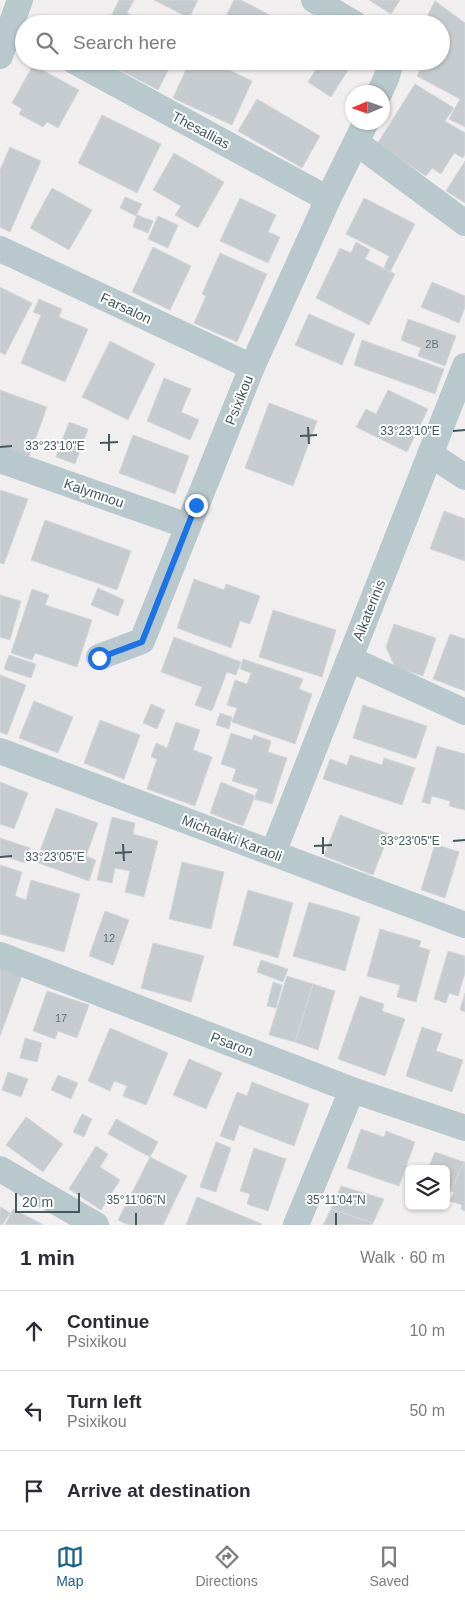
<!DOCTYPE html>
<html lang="en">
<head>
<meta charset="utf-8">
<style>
  :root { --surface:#fff; --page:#f7f7f7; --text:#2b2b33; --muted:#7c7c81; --line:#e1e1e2; --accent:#19638b }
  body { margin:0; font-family:Helvetica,sans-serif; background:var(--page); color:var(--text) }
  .controls { position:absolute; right:15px; bottom:15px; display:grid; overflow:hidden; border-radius:8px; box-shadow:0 1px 4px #0004 }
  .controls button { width:45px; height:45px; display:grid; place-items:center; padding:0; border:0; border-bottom:1px solid var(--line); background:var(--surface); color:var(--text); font:25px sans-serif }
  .compass { position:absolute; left:345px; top:85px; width:45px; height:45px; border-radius:50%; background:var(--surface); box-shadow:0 1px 4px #0004; rotate:268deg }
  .scale { position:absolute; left:15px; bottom:12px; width:65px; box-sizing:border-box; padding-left:5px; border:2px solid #44585e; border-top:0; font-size:14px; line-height:18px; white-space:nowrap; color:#44585e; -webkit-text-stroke:4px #fff; paint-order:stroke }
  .stop { position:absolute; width:15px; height:15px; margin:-11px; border:4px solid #1a73e8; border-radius:50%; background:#fff }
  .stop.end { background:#1a73e8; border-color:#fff; box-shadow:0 1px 5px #0008 }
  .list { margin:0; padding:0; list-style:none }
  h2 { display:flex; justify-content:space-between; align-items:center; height:65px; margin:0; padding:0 20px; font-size:21px }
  h2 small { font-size:16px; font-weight:400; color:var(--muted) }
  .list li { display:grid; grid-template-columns:32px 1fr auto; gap:15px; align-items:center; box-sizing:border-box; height:80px; padding:0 20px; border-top:1px solid var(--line) }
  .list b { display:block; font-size:19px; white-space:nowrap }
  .list p { margin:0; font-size:16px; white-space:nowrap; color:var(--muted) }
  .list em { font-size:16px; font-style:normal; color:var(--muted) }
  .icon { flex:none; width:28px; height:28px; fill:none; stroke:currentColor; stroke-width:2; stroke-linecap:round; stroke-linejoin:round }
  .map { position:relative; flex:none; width:465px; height:1225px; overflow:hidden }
  .search { position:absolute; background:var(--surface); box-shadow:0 1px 4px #0004; left:15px; right:15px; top:15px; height:55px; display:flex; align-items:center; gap:12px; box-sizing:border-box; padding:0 18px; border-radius:28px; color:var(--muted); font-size:19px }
  .sheet { height:305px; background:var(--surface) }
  nav { display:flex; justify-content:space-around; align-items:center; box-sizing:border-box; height:70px; border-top:1px solid var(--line); background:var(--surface); font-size:14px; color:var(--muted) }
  nav a { display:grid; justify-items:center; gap:2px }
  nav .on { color:var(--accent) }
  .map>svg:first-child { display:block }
  .building { fill:#c5cbcf; stroke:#d2d7db }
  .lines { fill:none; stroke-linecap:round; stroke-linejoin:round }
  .minor { stroke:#b8c8cd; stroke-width:26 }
  .route { stroke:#1a73e8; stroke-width:6 }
  .ticks { fill:none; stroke:#44585e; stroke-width:2 }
  .labels { text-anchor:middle; stroke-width:4; stroke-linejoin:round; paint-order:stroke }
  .number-label { font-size:11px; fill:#64757a }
  .street-label { font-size:14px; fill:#44585e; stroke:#fff }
  .ticks-label { font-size:12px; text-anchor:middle; fill:#44585e; stroke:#fff; stroke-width:4; stroke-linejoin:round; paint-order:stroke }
</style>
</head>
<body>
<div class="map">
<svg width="465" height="1225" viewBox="0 0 465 1225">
  <rect width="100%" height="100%" fill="#f1eeef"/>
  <path class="building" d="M119,0H134L127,13L147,24H107Z
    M154,0H198L189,18Z
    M234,0H241L285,23L222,24Z
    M369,0H400L391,14Z
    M435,1L465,23V127L449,119L460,99L417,76L425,61H441V24H423Z
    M103,61H173L158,90Z
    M190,61H210L252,81L232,125L173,98Z
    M321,61H349L350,67L331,97L308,82Z
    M33,65L79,90L58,128L47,122L43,127L19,114L22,109L12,103Z
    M415,84L454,108L445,121L465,133V154L463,158L454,153L441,174L432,168L426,176L377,144Z
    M257,99L320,136L302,168L238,131Z
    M102,115L161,144L137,193L78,163Z
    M10,147L41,161L10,232L0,227V170Z
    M174,153L224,182L198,228L175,215L181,206L153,190Z
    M465,161V203L446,191Z
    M52,188L92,210L69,250L30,228Z
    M125,197L142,204L136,216L120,208Z
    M240,198L276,215L268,232L280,237L268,263L220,241Z
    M364,198L415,224L390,272L384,268L389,256L346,234Z
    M137,215L153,221L148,233L133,227Z
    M158,216L178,225L168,248L148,239Z
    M356,242L370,250L365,259L395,274L369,325L316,298L340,248L351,253Z
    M153,247L191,266L170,310L132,292Z
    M220,253L267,274L237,342L194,323L206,296L202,294Z
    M432,282L465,296V307L459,323L421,307Z
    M0,287L32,303L5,355L0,352Z
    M39,299L62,309L59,317L88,329L65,382L21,363L41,315L33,312Z
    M309,314L355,334L342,365L295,345Z
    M408,319L456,336L445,366L418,356L421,348L401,340Z
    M362,340L444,369L435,394L354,365Z
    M110,341L155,364L128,420L82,397Z
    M164,378L191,389L181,412L199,420L190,440L147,421Z
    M0,390L47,407L29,457L0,447Z
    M388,390L428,409L407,452L356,427L366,409L376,414Z
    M269,403L317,421L293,486L245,468Z
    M69,422L88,429L75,464L56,457Z
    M133,435L189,456L175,494L119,473Z
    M0,490L28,499L4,564L0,563Z
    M444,511L465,519V561L430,549Z
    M45,520L131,551L117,590L31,560Z
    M194,579L224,590L226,584L260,596L250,624L240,621L231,648L177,628Z
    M98,588L124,600L118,616L91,605Z
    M32,589L49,595L45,605L92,620L77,667L35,653L32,660L11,653Z
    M0,595L21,601L10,640L0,637Z
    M273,610L336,630L322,677L259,657Z
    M394,624L436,638L423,676L395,667L386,647Z
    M450,634L465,639V691L433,679Z
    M174,637L241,662L236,675L227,672L212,711L195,705L202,687L161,672Z
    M9,655L36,664L31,678L4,669Z
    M243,659L303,679L299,689L312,694L295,744L232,722L237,708L227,705L235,680L247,684L251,673L240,669Z
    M0,675L26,685L7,735L0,732Z
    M34,701L73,717L58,753L19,738Z
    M151,704L165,710L157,729L143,723Z
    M363,705L427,726L416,759L353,738Z
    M220,713L232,717L229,729L216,725Z
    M100,720L140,735L124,779L84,763Z
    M176,722L200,730L193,750L212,757L195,806L147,789L157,759L151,757L156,743L167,748Z
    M231,733L252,740L254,735L271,741L268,752L287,758L272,804L254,799L258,789L232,781L236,769L221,764Z
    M437,746L465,754V810L449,806L450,801L432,796L430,804L422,802Z
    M350,755L382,765L384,758L415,768L402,805L323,779L330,759L347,765Z
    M0,782L28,793L14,829L0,824Z
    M221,782L255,796L243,826L210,813Z
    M56,808L98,823L86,856L96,860L89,881L36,862Z
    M340,815L389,834L373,875L324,856Z
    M112,817L135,823L133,834L158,841L144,897L125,892L130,871L115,868L112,883L97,880Z
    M0,838L30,848L25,863L0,855Z
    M435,844L459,852L445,898L421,890Z
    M182,862L224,872L211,929L169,919Z
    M0,865L22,872L15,896L26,900L31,880L80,894L64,952L0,934Z
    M248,890L293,903L278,958L233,945Z
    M309,902L360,917L345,971L293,956Z
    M105,911L129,920L113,965L89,956Z
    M380,929L421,941L419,947L430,950L416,1002L397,997L400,985L367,976Z
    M153,943L204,956L191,1002L141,988Z
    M448,951L465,956V973L458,996L449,993L446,1003L434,999Z
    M261,960L288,969L283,982L257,972Z
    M0,965L23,973L0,1036Z
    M287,976L313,984L295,1042L269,1035Z
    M273,982L282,985L276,1008L267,1006Z
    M313,984L335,991L318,1050L295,1042Z
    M47,991L89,1005L77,1038L58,1031L55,1039L33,1031Z
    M465,993V1012L460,1010Z
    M360,996L384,1004L382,1011L405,1019L385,1076L338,1059Z
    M422,1027L442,1034L436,1051L463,1060L452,1092L406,1076Z
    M110,1028L168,1053L146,1105L123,1096L127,1086L114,1081L110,1091L88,1081Z
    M25,1038L42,1043L37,1062L20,1058Z
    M189,1059L222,1073L206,1109L173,1095Z
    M8,1072L28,1079L21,1097L2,1090Z
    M58,1075L78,1083L71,1099L51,1090Z
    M252,1082L309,1104L294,1146L239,1125L234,1141L220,1136L237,1092L247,1096Z
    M82,1114L92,1119L84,1137L73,1132Z
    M26,1117L63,1144L43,1172L6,1145Z
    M116,1119L158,1142L150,1157L108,1134Z
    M361,1129L384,1137L386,1131L415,1142L399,1186L347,1168Z
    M216,1142L231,1148L216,1192L200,1187Z
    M96,1146L108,1154L100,1167L120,1180L101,1210L69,1189Z
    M254,1148L286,1159L268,1211L247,1204L250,1194L240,1191Z
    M435,1152L464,1162L451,1191L446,1189V1169H428Z
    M150,1157L187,1176L163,1225H128L118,1220Z
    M464,1162H465V1211L461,1209L462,1205L450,1201L454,1192L451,1191Z
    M341,1186L384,1199L373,1223L331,1209Z
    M197,1197L262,1224L261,1225H186Z
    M1,1207L10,1213L2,1225H0V1210Z
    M13,1209L42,1224V1225H5Z
    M331,1209L373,1223L372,1225H323Z"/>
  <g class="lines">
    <path class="minor" d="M314,0L355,24
      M0,56L20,0
      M74,61L328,199
      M380,92L387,76L391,61
      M357,143L465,223
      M0,249L252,367
      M430,454L465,477
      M0,460L188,526
      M99,657L142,641L252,367L328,199L366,122
      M350,659L465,712
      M0,751L465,925
      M273,853L465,366
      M0,955L352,1090L465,1128
      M0,1169L96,1225
      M296,1225L352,1090"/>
  </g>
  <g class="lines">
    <path class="route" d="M99,658L142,642L196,505"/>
  </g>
  <path class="ticks" d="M308,427L309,444M453,431L465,430M109,434V451M300,436L317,435M100,443L118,442M0,447L12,446M323,837V854M453,841L465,840M123,844L124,861M314,846L332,845M115,853L132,852M0,857L12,856M136,1213V1225M336,1213V1225"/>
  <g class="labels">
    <g class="number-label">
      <text x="432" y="348">2B</text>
      <text x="109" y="942">12</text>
      <text x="61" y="1022">17</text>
    </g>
    <g class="street-label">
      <text transform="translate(201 130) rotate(28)" y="5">Thesallias</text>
      <text transform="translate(126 308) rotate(25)" y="5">Farsalon</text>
      <text transform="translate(239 400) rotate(-68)" y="5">Psixikou</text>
      <text transform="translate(94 493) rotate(19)" y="5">Kalymnou</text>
      <text transform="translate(369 610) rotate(-68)" y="5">Aikaterinis</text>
      <text transform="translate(232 838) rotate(21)" y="5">Michalaki Karaoli</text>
      <text transform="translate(232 1044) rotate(21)" y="5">Psaron</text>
    </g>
  </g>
  <g class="ticks-label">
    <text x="410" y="435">33°23'10"E</text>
    <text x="55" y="450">33°23'10"E</text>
    <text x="410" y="845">33°23'05"E</text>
    <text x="55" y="861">33°23'05"E</text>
    <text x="136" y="1204">35°11'06"N</text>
    <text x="336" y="1204">35°11'04"N</text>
  </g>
</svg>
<div class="controls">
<button><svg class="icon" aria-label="layers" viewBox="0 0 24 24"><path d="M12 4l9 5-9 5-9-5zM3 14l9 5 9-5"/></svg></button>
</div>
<svg class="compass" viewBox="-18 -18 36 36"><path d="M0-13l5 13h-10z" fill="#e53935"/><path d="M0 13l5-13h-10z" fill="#7c7c81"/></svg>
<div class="scale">20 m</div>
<div class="stop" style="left:99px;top:658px"></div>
<div class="stop end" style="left:196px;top:505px"></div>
<div class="search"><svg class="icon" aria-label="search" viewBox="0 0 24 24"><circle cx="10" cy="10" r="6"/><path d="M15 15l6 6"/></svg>Search here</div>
</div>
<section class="sheet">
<h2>1 min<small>Walk · 60 m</small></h2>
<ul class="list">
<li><svg class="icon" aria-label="ahead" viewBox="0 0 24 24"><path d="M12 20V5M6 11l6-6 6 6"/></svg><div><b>Continue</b><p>Psixikou</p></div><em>10 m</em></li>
<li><svg class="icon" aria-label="left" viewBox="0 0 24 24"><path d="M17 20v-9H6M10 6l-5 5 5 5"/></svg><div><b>Turn left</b><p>Psixikou</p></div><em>50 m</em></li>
<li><svg class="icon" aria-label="arrive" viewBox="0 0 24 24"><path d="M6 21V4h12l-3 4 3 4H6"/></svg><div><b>Arrive at destination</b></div></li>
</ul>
</section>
<nav>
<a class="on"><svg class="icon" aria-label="map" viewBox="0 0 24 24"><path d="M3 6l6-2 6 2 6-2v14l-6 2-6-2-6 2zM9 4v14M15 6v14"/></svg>Map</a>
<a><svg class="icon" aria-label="directions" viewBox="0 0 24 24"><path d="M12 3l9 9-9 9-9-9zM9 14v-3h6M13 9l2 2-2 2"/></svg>Directions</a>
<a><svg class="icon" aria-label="saved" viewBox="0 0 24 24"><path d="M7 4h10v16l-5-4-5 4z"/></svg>Saved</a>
</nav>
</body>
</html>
